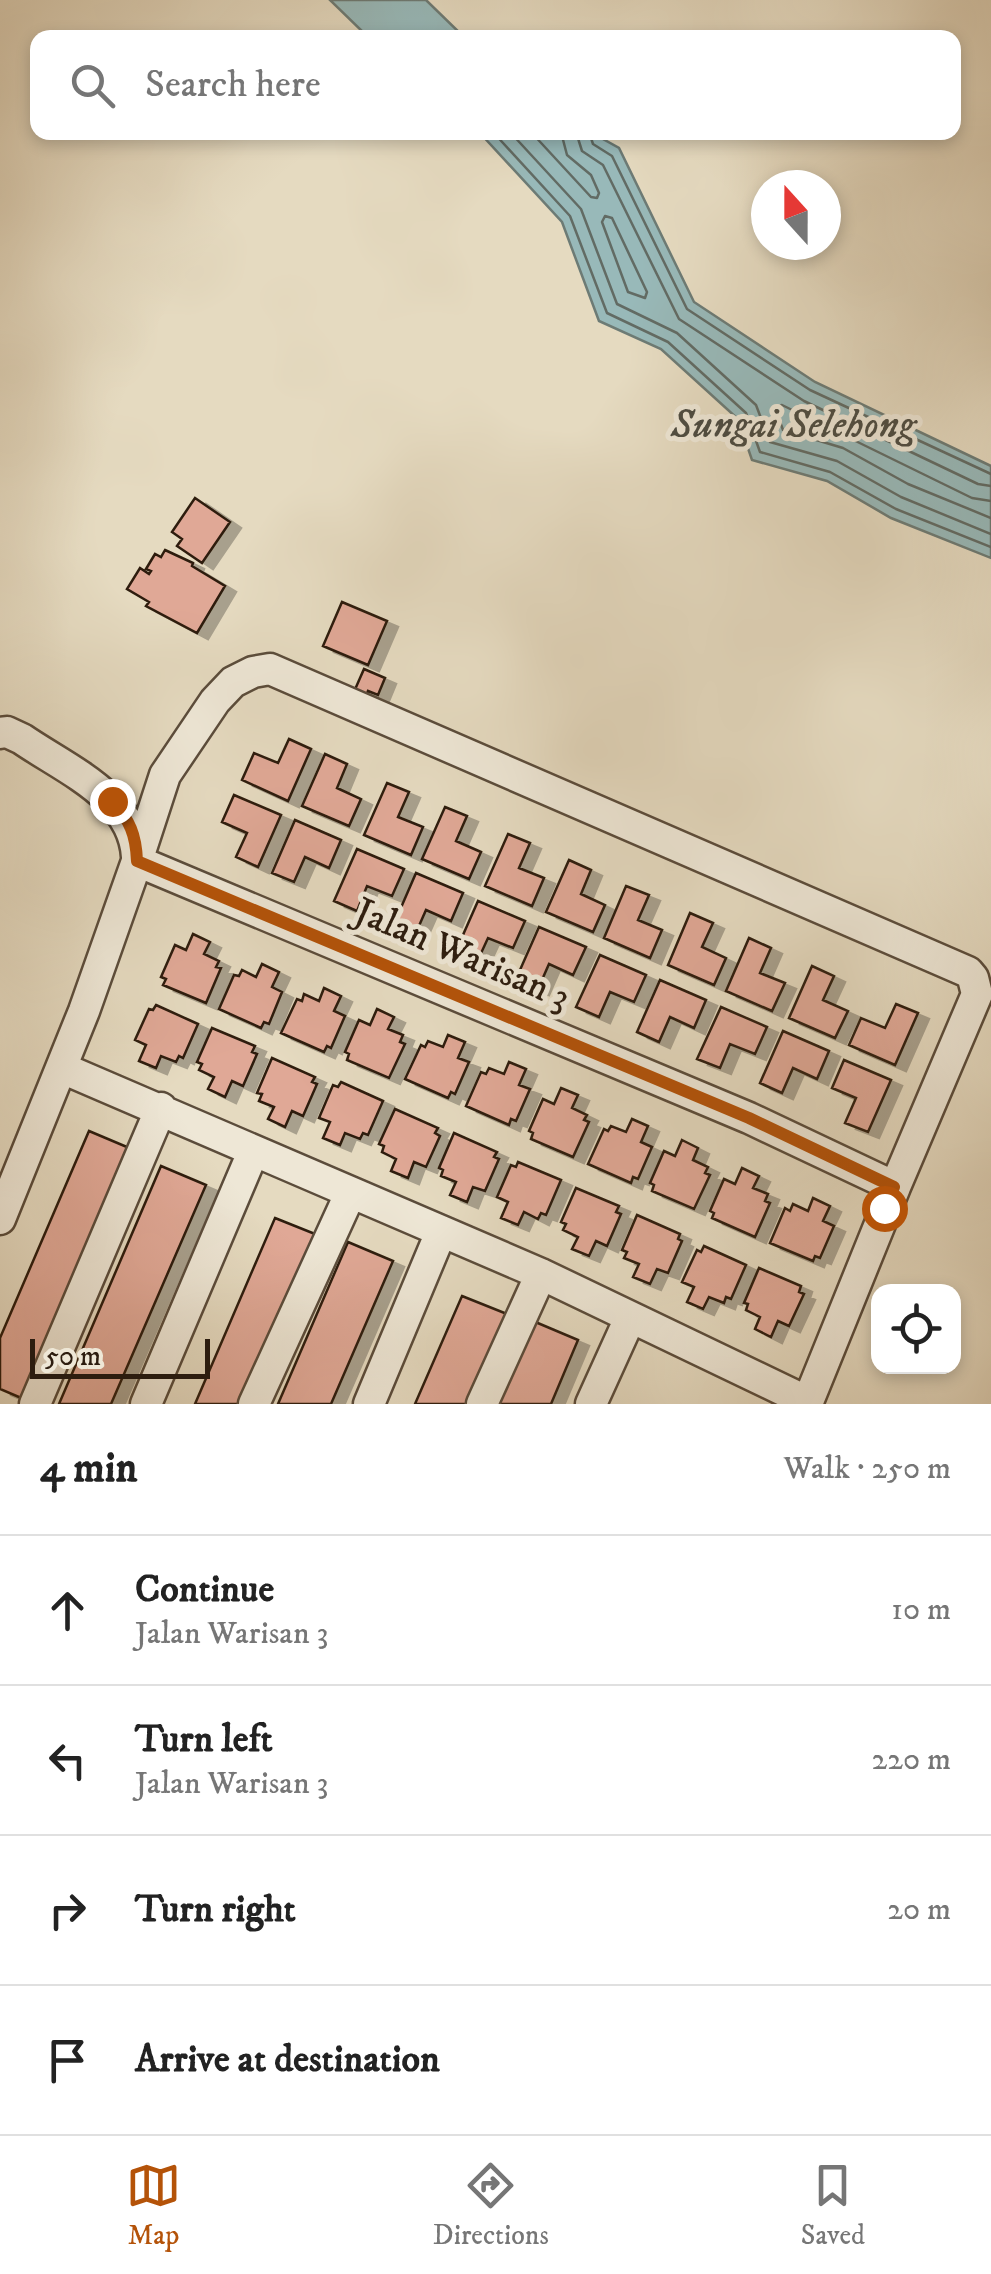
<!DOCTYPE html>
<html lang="en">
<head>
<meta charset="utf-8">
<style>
  :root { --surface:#fff; --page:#f6f6f6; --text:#222; --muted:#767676; --line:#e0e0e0; --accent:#b45309 }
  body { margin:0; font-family:"IM FELL DW Pica",serif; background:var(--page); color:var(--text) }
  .controls { position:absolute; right:30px; bottom:30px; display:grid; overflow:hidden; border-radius:20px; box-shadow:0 5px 15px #0003 }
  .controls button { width:90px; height:90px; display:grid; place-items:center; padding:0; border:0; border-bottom:2px solid var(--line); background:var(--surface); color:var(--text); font:50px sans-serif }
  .compass { position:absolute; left:751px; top:170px; width:90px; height:90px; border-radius:50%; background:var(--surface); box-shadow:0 5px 15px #0003; rotate:339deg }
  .scale { position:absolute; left:30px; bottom:25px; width:180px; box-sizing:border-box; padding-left:10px; border:5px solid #2d1d0f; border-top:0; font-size:28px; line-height:35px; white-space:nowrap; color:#2d1d0f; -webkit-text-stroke:8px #eee7d6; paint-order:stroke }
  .stop { position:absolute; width:30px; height:30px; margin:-22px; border:8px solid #b45309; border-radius:50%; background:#fff }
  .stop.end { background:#b45309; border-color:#fff; box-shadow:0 2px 10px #0008 }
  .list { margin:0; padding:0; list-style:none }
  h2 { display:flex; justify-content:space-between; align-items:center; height:130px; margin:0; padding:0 40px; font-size:42px }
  h2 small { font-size:32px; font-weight:400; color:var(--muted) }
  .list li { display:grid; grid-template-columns:65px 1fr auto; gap:30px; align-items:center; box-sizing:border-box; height:150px; padding:0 40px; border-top:2px solid var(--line) }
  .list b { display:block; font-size:38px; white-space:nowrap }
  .list p { margin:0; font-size:32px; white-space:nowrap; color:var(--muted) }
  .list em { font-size:32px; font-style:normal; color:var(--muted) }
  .icon { flex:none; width:55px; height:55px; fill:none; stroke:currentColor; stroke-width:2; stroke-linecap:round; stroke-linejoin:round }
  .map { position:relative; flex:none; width:991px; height:1404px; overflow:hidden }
  .search { position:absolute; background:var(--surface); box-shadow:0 5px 15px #0003; left:30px; right:30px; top:30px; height:110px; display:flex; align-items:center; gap:25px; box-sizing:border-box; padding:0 35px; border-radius:20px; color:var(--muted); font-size:38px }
  .sheet { height:730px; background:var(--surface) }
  nav { display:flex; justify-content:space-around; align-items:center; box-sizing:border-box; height:140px; border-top:2px solid var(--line); background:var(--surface); font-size:28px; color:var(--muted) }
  nav a { display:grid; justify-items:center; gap:5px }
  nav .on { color:var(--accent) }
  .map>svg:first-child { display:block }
  .water { fill:#98b9b9; stroke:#6d7b75; stroke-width:2.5 }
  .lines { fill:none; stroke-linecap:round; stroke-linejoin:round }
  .shore { stroke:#626b64; stroke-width:2.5 }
  .building { fill:#e0a896; stroke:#2d1d0f; stroke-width:2.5; filter:url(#shadow) }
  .minor-casing { stroke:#5b4c3b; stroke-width:35 }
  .minor { stroke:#eee7d6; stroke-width:30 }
  .route { stroke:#b45309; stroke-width:12 }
  .labels { text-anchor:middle; stroke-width:10; stroke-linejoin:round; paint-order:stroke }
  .street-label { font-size:38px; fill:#2d1d0f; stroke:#eee7d6 }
  .water-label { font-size:40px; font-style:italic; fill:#4d4c42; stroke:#eee7d6 }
</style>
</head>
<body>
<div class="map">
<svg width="991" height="1404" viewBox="0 0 991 1404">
  <defs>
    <filter id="shadow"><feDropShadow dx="11" dy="6" stdDeviation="0" flood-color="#0004"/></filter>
  </defs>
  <rect width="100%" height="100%" fill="#e5dac0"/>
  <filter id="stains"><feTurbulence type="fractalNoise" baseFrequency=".002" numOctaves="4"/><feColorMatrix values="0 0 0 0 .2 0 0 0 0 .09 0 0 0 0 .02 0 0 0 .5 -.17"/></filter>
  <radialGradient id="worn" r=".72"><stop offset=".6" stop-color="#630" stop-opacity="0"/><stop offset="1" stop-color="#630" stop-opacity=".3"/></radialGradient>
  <path class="water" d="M330,0H426L464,37H368Z
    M480,133H592L619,148L694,302L815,382L991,466V558L891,518L827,481L752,460L738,419L661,349L599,321L562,222Z"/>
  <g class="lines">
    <path class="shore" d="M493,132L570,216L607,313L668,342L746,413L760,452L830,472L896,509L991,547
      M510,132L581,209L617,304L677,333L756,405L770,442L837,461L901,497L991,534
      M531,132L591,197L597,198L599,193L591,175L567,155L561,132
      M576,132L582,151L603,165L679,319L804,401L978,484L991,486
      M589,132L593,144L612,156L687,309L810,390L991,474
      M605,216L612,218L647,292L645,298L628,292L602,222Z
      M991,501L972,498L782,405L775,408L783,430L843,448L908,484L991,518"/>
  </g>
  <path class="building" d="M195,498L230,522L202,563L177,546L182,539L172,532Z
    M165,550L193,563L192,566L225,586L197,633L146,606L149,602L127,589L140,568L149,574L151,571L146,569L155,554L161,557Z
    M342,602L387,621L368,665L323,646Z
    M364,669L385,678L378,695L368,691L365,699L353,694Z
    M289,739L311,749L288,801L242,780L254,753L278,763Z
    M325,754L347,764L337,788L361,799L349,826L302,806Z
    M387,783L409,792L398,817L423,827L411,855L364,835Z
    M234,795L281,815L258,867L236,857L247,833L222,822Z
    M445,807L467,816L456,841L481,852L469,879L422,859Z
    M295,820L341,840L329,868L305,857L294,882L272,873Z
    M508,834L530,843L519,868L544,878L532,906L485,886Z
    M357,849L404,869L392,896L367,886L357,911L334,901Z
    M569,860L591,870L581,894L605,905L593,932L546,912Z
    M416,873L463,893L451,921L426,910L415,935L393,926Z
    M626,886L649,895L638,920L662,930L650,958L604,938Z
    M478,901L525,921L513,948L488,938L477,962L455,953Z
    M690,913L713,923L702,947L726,958L714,985L668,965Z
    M539,927L586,947L573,975L549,964L538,989L516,979Z
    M193,934L210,942L204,954L219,961L216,967L221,968L206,1003L163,985L166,979L161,977L175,945L186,950Z
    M749,938L771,948L760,973L785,983L772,1011L726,991Z
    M600,955L646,975L634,1002L610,992L599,1017L576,1007Z
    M262,964L279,972L272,987L282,992L269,1024L264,1022L261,1028L219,1009L234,975L239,976L242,970L256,977Z
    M812,966L834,976L823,1000L848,1011L835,1038L789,1018Z
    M660,980L706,1000L694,1028L670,1017L659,1042L637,1032Z
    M324,988L341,996L334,1011L345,1016L331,1048L327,1046L324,1052L281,1033L297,999L302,1001L304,994L319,1001Z
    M896,1004L918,1013L895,1065L849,1045L861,1018L885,1028Z
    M156,1005L198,1024L183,1058L179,1056L176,1062L161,1056L156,1068L139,1061L146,1045L135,1040L149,1009L153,1010Z
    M721,1007L767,1027L755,1054L730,1044L720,1068L697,1059Z
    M377,1009L394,1017L388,1029L403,1035L400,1042L405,1044L389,1078L347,1060L349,1054L345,1052L359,1020L370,1025Z
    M212,1028L255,1046L252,1052L257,1054L243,1086L232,1081L225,1097L208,1089L214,1077L199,1070L202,1064L197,1062Z
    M783,1031L829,1051L817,1079L793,1068L782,1093L760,1083Z
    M448,1035L465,1042L458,1058L469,1062L455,1094L451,1092L448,1098L405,1079L421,1045L425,1047L428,1041L443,1047Z
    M272,1058L315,1077L312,1082L317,1084L303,1116L292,1111L285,1127L268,1119L274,1107L259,1101L262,1094L257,1093Z
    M844,1060L891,1080L868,1132L845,1123L856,1098L832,1088Z
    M509,1062L526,1069L519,1085L530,1089L516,1121L511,1119L509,1125L466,1106L481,1072L486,1074L489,1068L504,1074Z
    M341,1082L383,1101L368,1135L363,1133L360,1139L345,1133L340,1145L323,1138L330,1122L319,1118L333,1085L338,1087Z
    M561,1088L578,1095L572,1108L587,1115L584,1120L589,1122L573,1157L531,1139L533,1133L529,1131L543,1099L554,1104Z
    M395,1109L438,1128L435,1133L440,1136L426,1167L414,1162L408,1178L391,1171L396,1159L382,1152L384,1146L379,1144Z
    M632,1119L648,1126L641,1142L652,1147L638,1179L633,1177L631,1183L588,1164L604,1129L608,1131L611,1126L626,1132Z
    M89,1131L134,1150L26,1400L0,1389V1338Z
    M454,1133L497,1152L494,1157L499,1159L485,1191L473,1187L467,1202L450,1195L456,1182L441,1176L443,1170L439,1168Z
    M682,1140L698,1148L693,1160L708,1167L705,1173L710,1175L694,1209L652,1191L654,1185L650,1183L664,1151L675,1156Z
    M518,1162L561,1180L546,1215L541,1213L538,1219L524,1212L518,1225L501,1218L508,1202L497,1197L511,1165L516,1167Z
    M161,1166L206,1185L111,1404H59Z
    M742,1168L759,1176L753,1188L768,1194L765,1201L770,1203L755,1237L712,1218L714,1213L710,1211L724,1179L735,1184Z
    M576,1188L619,1206L616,1212L621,1214L607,1246L596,1241L589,1256L572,1249L578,1237L563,1230L566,1224L561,1222Z
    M813,1198L830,1206L823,1221L834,1226L820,1258L815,1256L813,1261L770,1243L785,1208L790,1211L793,1204L808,1211Z
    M637,1215L680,1234L678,1239L682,1241L668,1273L657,1269L650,1284L633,1277L639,1264L624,1258L627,1252L622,1250Z
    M275,1218L320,1236L248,1404H195Z
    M348,1242L393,1261L331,1404H278Z
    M704,1246L746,1265L731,1299L726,1297L724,1303L709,1297L703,1309L687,1302L694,1287L682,1282L697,1250L701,1252Z
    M759,1268L801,1286L799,1292L804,1294L789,1326L778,1321L771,1337L755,1329L760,1317L746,1310L748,1304L744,1303Z
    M462,1296L507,1314L468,1404H415Z
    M533,1321L578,1340L551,1404H498Z"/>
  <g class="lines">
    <g class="minor-casing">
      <path id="minor" d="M0,733L7,732L22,739C67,770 134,797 137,857
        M137,861L165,775L215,701L233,682L253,672L270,669L968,972L973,978L977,994L895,1187
        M62,1068L541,1274L808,1402
        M0,1219L84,1011L137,861L749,1118L895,1187L807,1404
        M35,1404L161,1108
        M146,1404L253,1152
        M254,1404L350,1194
        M369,1404L441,1232
        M482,1404L541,1274
        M591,1404L630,1318"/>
    </g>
    <use href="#minor" class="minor"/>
  </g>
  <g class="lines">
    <path class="route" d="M112,801C130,820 136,835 137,861L749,1118L894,1187L884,1208"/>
  </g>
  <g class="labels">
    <g class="street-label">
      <text transform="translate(463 953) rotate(23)" y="13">Jalan Warisan 3</text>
    </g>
    <g class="water-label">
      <text x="793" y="437">Sungai Selehong</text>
    </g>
  </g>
  <rect width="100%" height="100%" filter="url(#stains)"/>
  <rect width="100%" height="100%" fill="url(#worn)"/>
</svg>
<div class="controls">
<button><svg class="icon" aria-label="locate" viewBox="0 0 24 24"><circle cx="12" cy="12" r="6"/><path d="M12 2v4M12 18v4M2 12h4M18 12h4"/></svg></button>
</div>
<svg class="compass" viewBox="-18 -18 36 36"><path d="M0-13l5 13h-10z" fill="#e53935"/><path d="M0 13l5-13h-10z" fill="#767676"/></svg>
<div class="scale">50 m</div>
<div class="stop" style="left:884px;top:1208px"></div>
<div class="stop end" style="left:112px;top:801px"></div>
<div class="search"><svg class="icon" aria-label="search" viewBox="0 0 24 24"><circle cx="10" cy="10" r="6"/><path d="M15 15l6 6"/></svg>Search here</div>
</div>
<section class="sheet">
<h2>4 min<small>Walk · 250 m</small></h2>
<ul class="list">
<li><svg class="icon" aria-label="ahead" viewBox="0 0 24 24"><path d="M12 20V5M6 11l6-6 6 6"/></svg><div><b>Continue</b><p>Jalan Warisan 3</p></div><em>10 m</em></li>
<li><svg class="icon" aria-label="left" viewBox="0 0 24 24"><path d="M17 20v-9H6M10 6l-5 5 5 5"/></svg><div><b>Turn left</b><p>Jalan Warisan 3</p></div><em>220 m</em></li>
<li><svg class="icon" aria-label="right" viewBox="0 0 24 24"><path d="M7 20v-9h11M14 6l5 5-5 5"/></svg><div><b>Turn right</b></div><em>20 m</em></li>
<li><svg class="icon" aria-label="arrive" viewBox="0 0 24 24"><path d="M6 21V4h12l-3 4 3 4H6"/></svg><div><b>Arrive at destination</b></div></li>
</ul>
</section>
<nav>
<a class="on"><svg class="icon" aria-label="map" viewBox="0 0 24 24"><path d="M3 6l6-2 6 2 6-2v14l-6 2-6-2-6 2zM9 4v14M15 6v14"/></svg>Map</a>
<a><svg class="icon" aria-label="directions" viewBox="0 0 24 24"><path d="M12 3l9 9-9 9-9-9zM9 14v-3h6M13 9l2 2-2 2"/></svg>Directions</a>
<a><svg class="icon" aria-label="saved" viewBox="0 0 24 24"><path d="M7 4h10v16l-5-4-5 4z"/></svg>Saved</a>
</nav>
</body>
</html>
